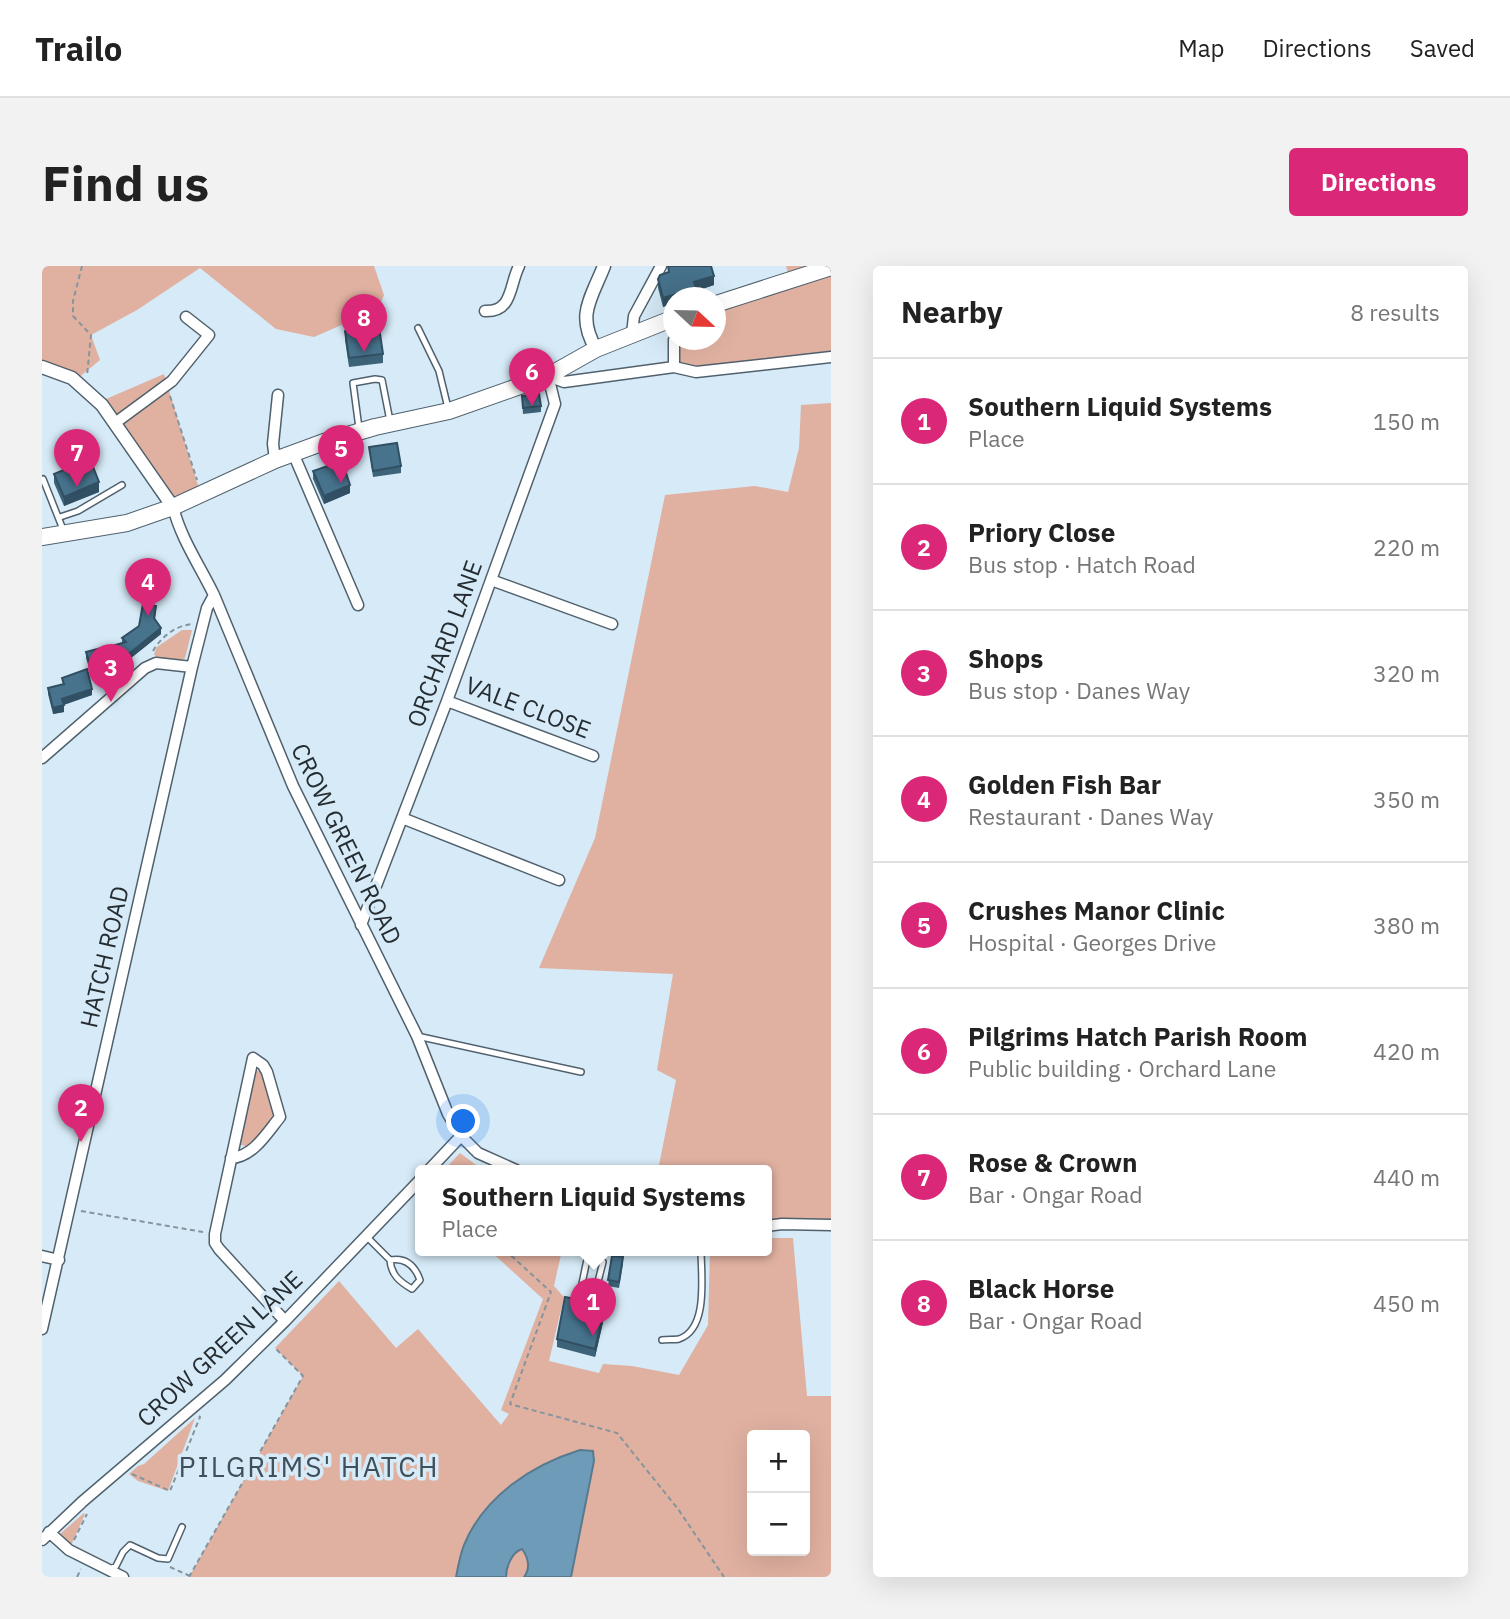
<!DOCTYPE html>
<html lang="en">
<head>
<meta charset="utf-8">
<style>
  :root { --surface:#fff; --page:#f2f2f2; --text:#222; --muted:#767676; --line:#e0e0e0; --accent:#db2777 }
  body { margin:0; font-family:"IBM Plex Sans",sans-serif; background:var(--page); color:var(--text) }
  .controls { position:absolute; right:21px; bottom:21px; display:grid; overflow:hidden; border-radius:7px; box-shadow:0 7px 28px #0002 }
  .controls button { width:63px; height:63px; display:grid; place-items:center; padding:0; border:0; border-bottom:2px solid var(--line); background:var(--surface); color:var(--text); font:35px sans-serif }
  .compass { position:absolute; left:621px; top:21px; width:63px; height:63px; border-radius:50%; background:var(--surface); box-shadow:0 7px 28px #0002; rotate:112deg }
  .you { position:absolute; left:422px; top:856px; width:24px; height:24px; margin:-18px; border:5px solid #fff; border-radius:50%; background:#1a73e8; box-shadow:0 0 0 10px #1a73e833 }
  .badge { display:grid; place-items:center; width:46px; height:46px; border-radius:50%; background:var(--accent); color:#fff; font-size:23px; font-weight:700 }
  .pin { position:absolute; translate:-50% -58px; filter:drop-shadow(0 2px 4px #0008) }
  .pin::after { content:''; position:absolute; top:37px; width:24px; height:21px; background:inherit; clip-path:polygon(0 0,100% 0,50% 100%) }
  .popup { position:absolute; left:373px; top:899px; width:357px; height:91px; box-sizing:border-box; display:grid; place-content:center; border-radius:7px; background:var(--surface); filter:drop-shadow(0 2px 5px #0005); font-size:23px; white-space:nowrap; color:var(--muted) }
  .popup b { font-size:26px; color:var(--text) }
  .popup::after { content:''; position:absolute; left:50%; top:100%; margin-left:-14px; border:14px solid transparent; border-top-color:var(--surface) }
  .list { margin:0; padding:0; list-style:none }
  h2 { display:flex; justify-content:space-between; align-items:center; height:91px; margin:0; padding:0 28px; font-size:30px }
  h2 small { font-size:23px; font-weight:400; color:var(--muted) }
  .list li { display:grid; grid-template-columns:46px 1fr auto; gap:21px; align-items:center; box-sizing:border-box; height:126px; padding:0 28px; border-top:2px solid var(--line) }
  .list b { display:block; font-size:26px; white-space:nowrap }
  .list p { margin:0; font-size:23px; white-space:nowrap; color:var(--muted) }
  .list em { font-size:23px; font-style:normal; color:var(--muted) }
  .map { position:relative; flex:none; width:789px; height:1311px; overflow:hidden; border-radius:7px }
  header { display:flex; align-items:center; gap:42px; box-sizing:border-box; height:98px; padding:0 35px; background:var(--surface); border-bottom:2px solid var(--line) }
  header strong { font-size:33px }
  nav { display:flex; gap:38px; margin-inline-start:auto; font-size:24px }
  .intro { display:flex; align-items:center; justify-content:space-between; box-sizing:border-box; height:168px; padding:0 42px }
  h1 { margin:0; font-size:49px }
  .button { padding:18px 32px; border-radius:7px; background:var(--accent); color:#fff; font-size:24px; font-weight:700 }
  main { display:flex; gap:42px; padding:0 42px }
  aside { flex:1; background:var(--surface); border-radius:7px; box-shadow:0 7px 28px #0002 }
  .map>svg:first-child { display:block }
  .green { fill:#e0b1a1; fill-rule:evenodd }
  .water { fill:#6e9bb7; stroke:#587a8f; stroke-width:2 }
  .lines { fill:none; stroke-linecap:round; stroke-linejoin:round }
  .service-casing { stroke:#50616d; stroke-width:8 }
  .minor-casing { stroke:#50616d; stroke-width:13 }
  .tertiary-casing { stroke:#50616d; stroke-width:15 }
  .primary-casing { stroke:#50616d; stroke-width:18 }
  .path { stroke:#85949d; stroke-width:2; stroke-dasharray:5 3.5; stroke-linecap:butt }
  .service { stroke:#fff; stroke-width:5 }
  .minor { stroke:#fff; stroke-width:10 }
  .tertiary { stroke:#fff; stroke-width:12 }
  .primary { stroke:#fff; stroke-width:16 }
  .wall { fill:#3d6379 }
  .shaded-wall { fill:#325063 }
  .building { fill:#47738d; stroke:#325063; stroke-width:2 }
  .labels { text-anchor:middle; stroke-width:7; stroke-linejoin:round; paint-order:stroke }
  .street-label { font-size:24px; fill:#252d32; stroke:#d6eaf7 }
  .quarter-label { font-size:28px; letter-spacing:2px; fill:#3f505a; stroke:#d6eaf7 }
</style>
</head>
<body>
<header>
<strong>Trailo</strong>
<nav><a>Map</a><a>Directions</a><a>Saved</a></nav>
</header>
<div class="intro"><h1>Find us</h1><a class="button">Directions</a></div>
<main>
<div class="map">
<svg width="789" height="1311" viewBox="0 0 789 1311">
  <rect width="100%" height="100%" fill="#d6eaf7"/>
  <path class="green" d="M0,0H332L342,29L336,43L272,71L234,63L158,2L95,44L49,69L58,94L35,113L0,101Z
    M744,0H789V92L654,106L632,101V74H674V38L748,14Z
    M122,108L159,229L131,241L57,136Z
    M789,137V953H724V904H616L634,814L615,804L631,708L497,702L553,572L623,229L713,220L746,226L757,182L759,139Z
    M140,364H150L143,392L135,396L116,394L112,388L115,381Z
    M219,804L234,851L207,881L199,879V874L213,805Z
    M418,887L441,904H402Z
    M724,972H751L765,1130H789V1311H147L261,1110L233,1082L297,1015L354,1082L376,1063L459,1159L467,1148L459,1144L501,1033L447,984H520L512,1020L522,1031L507,1095L557,1107L561,1098L590,1100L637,1109L666,1059L668,984H724ZM710,1169H763V1285H710Z
    M153,1152L126,1225L96,1215L87,1208L96,1200L102,1198Z
    M42,1247L43,1248L28,1282L17,1270L19,1267Z"/>
  <path class="water" d="M538,1184L551,1185L552,1195L529,1311H482C489,1302 486,1291 480,1283C470,1286 464,1301 464,1311H414C416,1301 418,1289 422,1279C442,1230 490,1199 538,1184Z"/>
  <g class="lines">
    <g class="service-casing">
      <path id="service" d="M376,62L397,105L406,142
        M317,162L311,117L333,113L340,114L348,155
        M1,213L22,266
        M18,251L36,245L80,219
        M375,770L539,806
        M324,970L348,994C349,1009 358,1016 370,1023L378,1014C373,1000 364,991 348,994
        M547,984L537,1032L551,1035L561,996
        M620,1074C625,1073 633,1074 637,1073C667,1063 659,1009 659,984
        M68,1303L74,1300L81,1286L88,1279L116,1292L126,1293L140,1261"/>
    </g>
    <g class="minor-casing">
      <path id="minor" d="M443,45C471,46 467,20 477,0
        M590,68L592,50L619,0
        M632,101V74
        M506,110L522,116L632,101L654,106L789,91
        M73,157L130,115L167,69L144,51
        M251,187L316,339
        M233,194L231,178L236,129
        M131,241C139,273 158,300 172,329L251,520L375,770L406,848L419,870L436,887L474,904
        M449,314L570,358
        M405,435L551,490
        M0,492L103,402L114,397L150,401
        M360,552L517,614
        M319,659L405,435L513,138L506,110
        M189,892C211,891 225,867 238,851L225,806L221,799L211,792L173,968V977L177,983L243,1055
        M387,904L419,870
        M724,960L740,958L789,959
        M0,990L17,994
        M0,1063L150,401L165,342L172,329
        M7,1266L27,1284L81,1311
        M0,1274L40,1236L183,1114L243,1055L378,914"/>
    </g>
    <g class="tertiary-casing">
      <path id="tertiary" d="M554,83C534,49 549,33 562,0
        M0,101L30,112L60,139L131,241"/>
    </g>
    <g class="primary-casing">
      <path id="primary" d="M674,38L789,1
        M0,271L85,257L131,241L233,194L282,176L333,161L407,145L506,110L554,83L632,52"/>
    </g>
    <path class="path" d="M40,0L31,35V50L49,69L45,110
      M128,130L155,214
      M111,385C119,371 134,359 151,358
      M39,945L161,966
      M463,984L509,1026L468,1138L575,1167L636,1243L682,1311
      M90,1208L128,1225L158,1151L157,1150
      M32,1274L45,1248
      M128,1301L148,1310
      M35,1311L39,1303
      M147,1311L261,1110L233,1082"/>
    <use href="#service" class="service"/>
    <use href="#minor" class="minor"/>
    <use href="#tertiary" class="tertiary"/>
    <use href="#primary" class="primary"/>
  </g>
  <path class="wall" d="M626,0L672,19L654,25V31L652,32H632L621,41L616,22V13L626,6Z
    M303,65L341,88V97L307,101L303,74Z
    M480,130L499,140V146L481,148Z
    M327,181L359,200V207L331,211Z
    M271,205L308,227L282,238L271,213Z
    M12,208L57,226L22,240L12,217Z
    M114,346L113,353L119,368L79,400L66,387V381L80,377V372L97,360Z
    M44,386L68,410L51,415L44,392Z
    M20,412L50,429L22,439V446L11,448L6,428V422L21,419Z
    M554,984H575L574,990L581,998L577,1022L566,1020L570,990L554,988Z
    M540,1039L562,1052L553,1091L515,1081V1073Z"/>
  <path class="shaded-wall" d="M672,10V19L654,25V31L632,32V38L621,41V32L652,16Z
    M57,216V226L22,240V231Z
    M308,219V227L282,238V230Z
    M119,362V368L79,400V394Z
    M68,404V410L51,415V409Z
    M50,423V429L20,439V433Z
    M22,439V446L11,448V442Z
    M562,1044V1052L553,1091V1083Z"/>
  <path class="building" d="M626,0H669L672,10L652,16L654,22L621,32L616,13L618,9L627,6Z
    M337,61L341,88L307,92L303,65Z
    M497,128L499,140L481,142L480,130Z
    M355,177L359,200L331,205L327,181Z
    M48,193L57,216L22,231L12,208Z
    M300,195L308,219L282,230L271,205Z
    M101,338L114,340L112,352L119,362L79,394L66,381L84,376L80,372L97,360Z
    M63,381L68,404L51,409L44,386Z
    M45,403L50,423L20,433L22,439L11,442L6,422L22,418L20,412Z
    M570,990L581,991L577,1016L566,1014Z
    M523,1031L540,1034L539,1039L562,1044L553,1083L515,1073Z"/>
  <g class="labels">
    <g class="street-label">
      <text transform="translate(403 378) rotate(-70)" y="8">ORCHARD LANE</text>
      <text transform="translate(486 442) rotate(21)" y="8">VALE CLOSE</text>
      <text transform="translate(304 578) rotate(64)" y="8">CROW GREEN ROAD</text>
      <text transform="translate(63 691) rotate(-77)" y="8">HATCH ROAD</text>
      <text transform="translate(178 1083) rotate(-43)" y="8">CROW GREEN LANE</text>
    </g>
    <g class="quarter-label">
      <text x="267" y="1211">PILGRIMS' HATCH</text>
    </g>
  </g>
</svg>
<div class="controls">
<button>+</button>
<button>−</button>
</div>
<svg class="compass" viewBox="-18 -18 36 36"><path d="M0-13l5 13h-10z" fill="#e53935"/><path d="M0 13l5-13h-10z" fill="#767676"/></svg>
<div class="you"></div>
<div class="pin badge" style="left:551px;top:1070px">1</div>
<div class="popup"><b>Southern Liquid Systems</b>Place</div>
<div class="pin badge" style="left:39px;top:876px">2</div>
<div class="pin badge" style="left:69px;top:436px">3</div>
<div class="pin badge" style="left:106px;top:350px">4</div>
<div class="pin badge" style="left:299px;top:217px">5</div>
<div class="pin badge" style="left:490px;top:140px">6</div>
<div class="pin badge" style="left:35px;top:221px">7</div>
<div class="pin badge" style="left:322px;top:86px">8</div>
</div>
<aside>
<h2>Nearby<small>8 results</small></h2>
<ul class="list">
<li><span class="badge">1</span><div><b>Southern Liquid Systems</b><p>Place</p></div><em>150 m</em></li>
<li><span class="badge">2</span><div><b>Priory Close</b><p>Bus stop · Hatch Road</p></div><em>220 m</em></li>
<li><span class="badge">3</span><div><b>Shops</b><p>Bus stop · Danes Way</p></div><em>320 m</em></li>
<li><span class="badge">4</span><div><b>Golden Fish Bar</b><p>Restaurant · Danes Way</p></div><em>350 m</em></li>
<li><span class="badge">5</span><div><b>Crushes Manor Clinic</b><p>Hospital · Georges Drive</p></div><em>380 m</em></li>
<li><span class="badge">6</span><div><b>Pilgrims Hatch Parish Room</b><p>Public building · Orchard Lane</p></div><em>420 m</em></li>
<li><span class="badge">7</span><div><b>Rose &amp; Crown</b><p>Bar · Ongar Road</p></div><em>440 m</em></li>
<li><span class="badge">8</span><div><b>Black Horse</b><p>Bar · Ongar Road</p></div><em>450 m</em></li>
</ul>
</aside>
</main>
</body>
</html>
